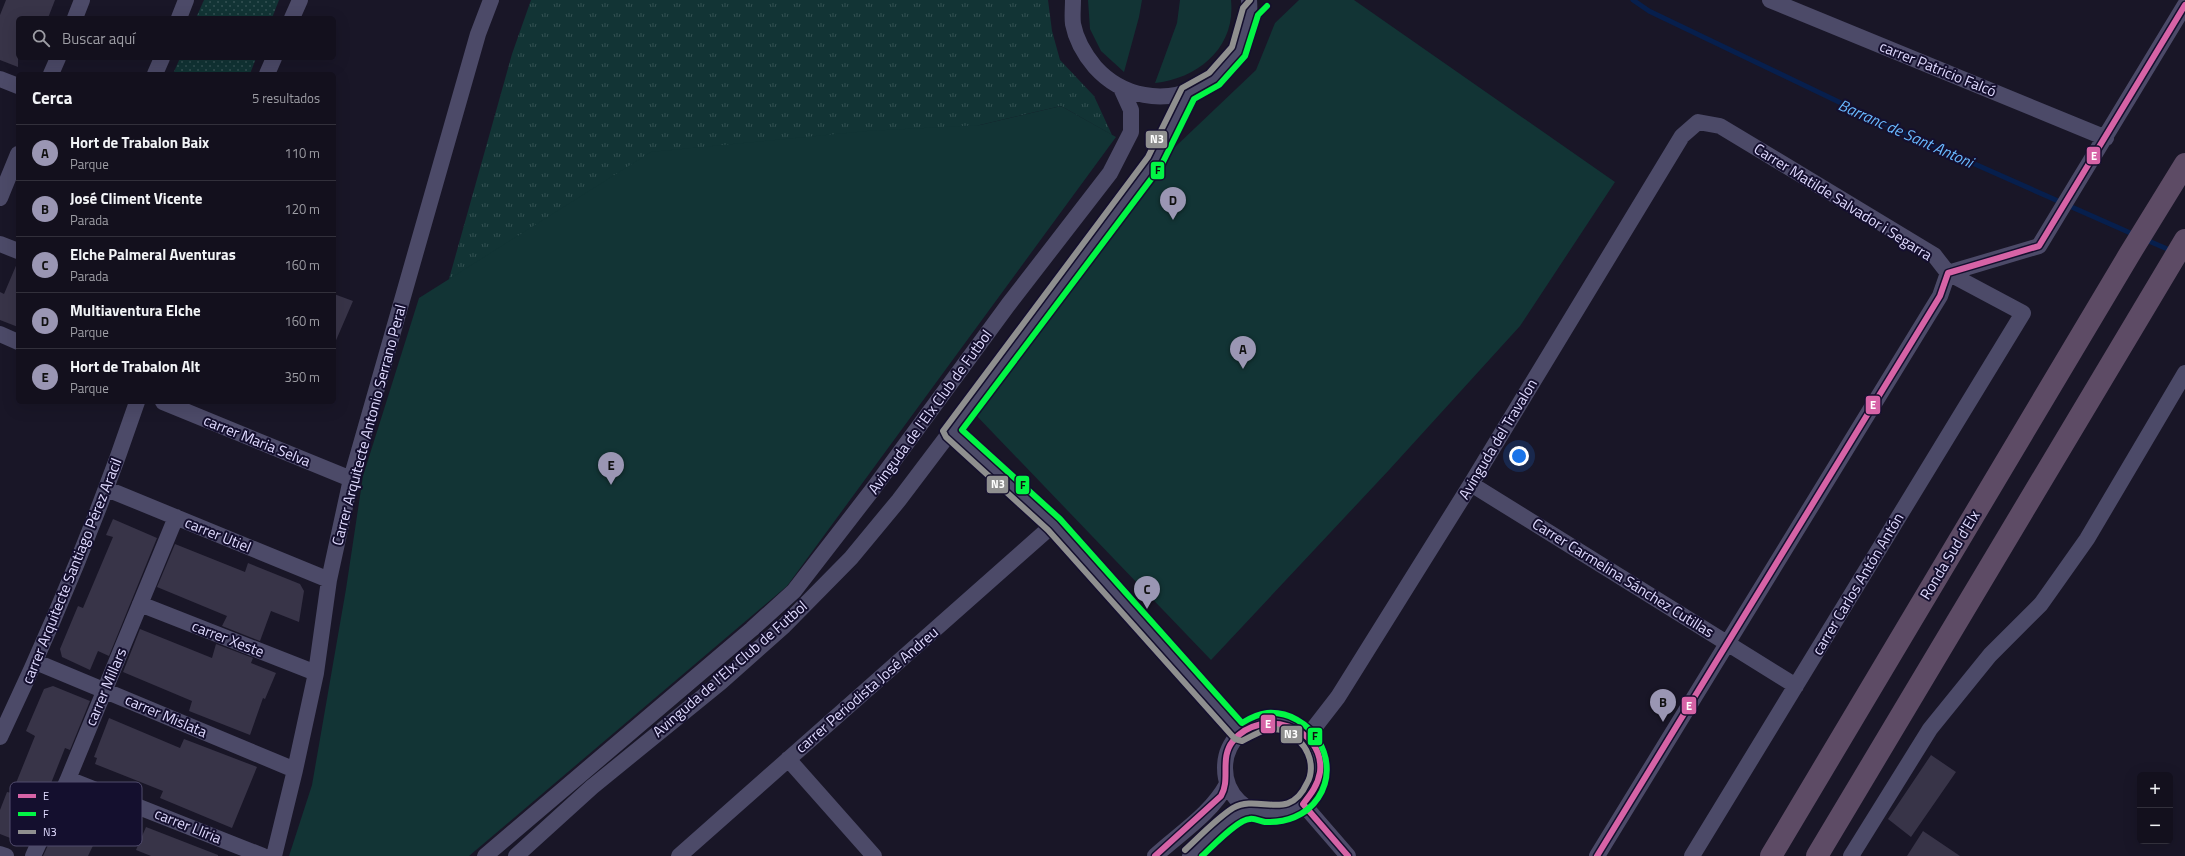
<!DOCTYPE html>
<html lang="es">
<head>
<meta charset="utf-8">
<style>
  :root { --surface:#13101d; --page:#1c1926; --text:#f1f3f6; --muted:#9d9da4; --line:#32303b; --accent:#9a96b3 }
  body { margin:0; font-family:"Titillium Web",sans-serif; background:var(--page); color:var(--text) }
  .controls { position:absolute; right:12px; bottom:12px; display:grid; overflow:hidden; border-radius:6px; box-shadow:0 4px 16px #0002 }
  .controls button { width:36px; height:36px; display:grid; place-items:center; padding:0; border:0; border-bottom:1px solid var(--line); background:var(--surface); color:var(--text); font:20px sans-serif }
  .you { position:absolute; left:1519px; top:456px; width:14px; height:14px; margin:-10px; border:3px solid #fff; border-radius:50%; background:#1a73e8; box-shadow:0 0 0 6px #1a73e833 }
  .badge { display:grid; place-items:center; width:26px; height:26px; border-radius:50%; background:var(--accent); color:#111; font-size:13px; font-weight:700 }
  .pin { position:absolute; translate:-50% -33px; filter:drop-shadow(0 1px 2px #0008) }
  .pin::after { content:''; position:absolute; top:21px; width:14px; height:12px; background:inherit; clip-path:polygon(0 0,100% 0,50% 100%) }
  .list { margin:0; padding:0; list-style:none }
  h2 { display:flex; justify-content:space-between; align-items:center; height:52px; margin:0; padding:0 16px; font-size:17px }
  h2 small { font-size:13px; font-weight:400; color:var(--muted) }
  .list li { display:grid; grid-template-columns:26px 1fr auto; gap:12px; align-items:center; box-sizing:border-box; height:56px; padding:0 16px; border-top:1px solid var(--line) }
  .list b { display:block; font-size:15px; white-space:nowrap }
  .list p { margin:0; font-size:13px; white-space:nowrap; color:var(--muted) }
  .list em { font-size:13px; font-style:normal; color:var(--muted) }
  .icon { flex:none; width:22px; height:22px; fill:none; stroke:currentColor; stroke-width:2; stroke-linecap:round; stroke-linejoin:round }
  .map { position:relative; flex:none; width:2185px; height:856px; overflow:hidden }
  .search { position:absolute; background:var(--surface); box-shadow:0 4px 16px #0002; left:16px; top:16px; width:320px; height:44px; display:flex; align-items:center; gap:10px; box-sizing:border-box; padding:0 14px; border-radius:6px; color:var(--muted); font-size:15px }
  .panel { position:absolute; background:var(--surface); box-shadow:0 4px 16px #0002; left:16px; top:72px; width:320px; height:332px; border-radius:6px }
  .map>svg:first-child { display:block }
  .grass { fill:url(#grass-tufts) }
  .park { fill:url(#park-dots) }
  .garden { fill:#123435 }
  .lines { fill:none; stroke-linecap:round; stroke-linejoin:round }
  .stream { stroke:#071f4d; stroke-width:5 }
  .building { fill:#383448 }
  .street { stroke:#4c4a68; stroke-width:16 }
  .highway { stroke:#5d4b65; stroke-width:22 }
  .bus-1-casing { stroke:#140f2e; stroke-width:9 }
  .bus-2-casing { stroke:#140f2e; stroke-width:9 }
  .bus-3-casing { stroke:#140f2e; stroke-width:9 }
  .bus-1 { stroke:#d663a6; stroke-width:6 }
  .bus-2 { stroke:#02f545; stroke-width:6 }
  .bus-3 { stroke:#8f8f8f; stroke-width:6 }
  .labels { text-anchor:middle; stroke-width:4; stroke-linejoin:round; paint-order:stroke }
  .street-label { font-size:15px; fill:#e0dbff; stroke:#140f2e }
  .water-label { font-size:16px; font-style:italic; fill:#69b9ff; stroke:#140f2e }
  .key { fill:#140f2e; stroke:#514c6d; stroke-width:1 }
  .key-label { font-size:11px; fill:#e0dbff }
  .line-badge { stroke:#140f2e; stroke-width:1.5 }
  .badge-label { font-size:11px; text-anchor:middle; font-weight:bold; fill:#fff }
  .pale-badge-label { font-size:11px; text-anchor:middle; font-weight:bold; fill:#111 }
</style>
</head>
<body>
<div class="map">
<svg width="2185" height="856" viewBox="0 0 2185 856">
  <defs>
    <pattern id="grass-tufts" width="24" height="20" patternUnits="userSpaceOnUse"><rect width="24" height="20" fill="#123435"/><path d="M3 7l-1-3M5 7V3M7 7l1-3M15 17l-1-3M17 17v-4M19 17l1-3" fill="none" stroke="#345153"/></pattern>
    <pattern id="park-dots" width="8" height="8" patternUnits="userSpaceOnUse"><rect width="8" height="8" fill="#123435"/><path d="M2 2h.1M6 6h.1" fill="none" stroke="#345153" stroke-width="1.8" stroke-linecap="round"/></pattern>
  </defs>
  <rect width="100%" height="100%" fill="#191627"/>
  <path class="grass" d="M531,0H1048L1052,31L1060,60L1094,96L1112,135L1061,106L980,125L449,279L512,54Z"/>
  <path class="park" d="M204,0H279L272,18H196Z
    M180,58H256L250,74H173Z"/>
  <path class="garden" d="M1088,0H1142L1139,17L1124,72L1101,51L1090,29Z
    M1180,0H1231C1236,47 1199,78 1155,83L1177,23Z
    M1299,0H1354L1615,182L1520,326L1389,470L1211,660L972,411L1175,147L1256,70L1275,23Z
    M1061,106L1116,137L787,586L469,856H289L312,785L346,589L363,476L419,298L651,152L867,131L980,125Z"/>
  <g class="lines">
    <path class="stream" d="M1633,0L1649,11L1891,127L2135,235
      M2144,239L2172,251"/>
  </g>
  <path class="building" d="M6,0H55L48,18H18V67L0,60V15Z
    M18,261V327L0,320V292L4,294Z
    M334,294L353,301L334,345Z
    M113,519L157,538L109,656L98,651L90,670L62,657L60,649L78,606L83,608L113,537L106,535Z
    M175,544L245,572L248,563L300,584L304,591L299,622L271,611L260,641L222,626L227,616L157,587Z
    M140,629L212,658L216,644L253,658L251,663L276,673L265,699L263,698L250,735L189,711L192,701L123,672Z
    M53,686L90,701L70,750L65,748L42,806L45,807L28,845L0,834V810L7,792L12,793L35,736L26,731L44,689Z
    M109,718L180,748L184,739L257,767L232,828L160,798L163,791L95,764L97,758L94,757Z
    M1931,755L1956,772L1911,837L1888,819Z
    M76,800L106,809L99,825L102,827L88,856H43L57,826L65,829Z
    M146,827L218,855V856H151L136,850Z
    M1923,831L1960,856H1907Z"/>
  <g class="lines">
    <path class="street" d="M1073,0C1073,8 1072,17 1073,24C1076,40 1085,55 1095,67C1152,130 1256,84 1249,0
      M1770,0L2106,138
      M75,18L82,0
      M179,18L186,0
      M292,18L300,0
      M51,74L58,58
      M155,74L162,58
      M267,74L274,58
      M0,79L18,86
      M0,198L18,154
      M0,244L18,251
      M1948,273L2039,246L2185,5
      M0,334L18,342
      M163,402L351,479
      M951,431L1054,524L1240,733
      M1471,484L1796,686
      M107,489L329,580
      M140,604L316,673
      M36,662L295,770
      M1225 768a47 47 0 1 1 94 0a47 47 0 1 1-94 0Z
      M0,737C52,628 98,517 137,402
      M1307,737L1338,697L1471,484L1682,136L1698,122L1720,126L1934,255L1948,273L2023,313L1692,856
      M788,759L874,856
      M68,779L263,856
      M1303,804L1348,856
      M0,854L6,856
      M33,856L68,779L176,517
      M274,856L295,770L316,673L329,580L351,479L478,34L491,0
      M485,856L752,629L794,591L873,489L1008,305L1110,173L1131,132V110L1121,88
      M516,856L592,787L721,682L784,626L851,558L899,500L1155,161L1188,93
      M679,856L1054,524
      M1155,856C1179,834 1212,813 1227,784
      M1190,856L1237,815L1250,810
      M1597,856L1940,296L1948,273
      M1851,856L1930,729L1990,655L2041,604L2087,539L2185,373"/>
    <path class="highway" d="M1771,856L2129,255L2185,164
      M1817,856L2185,240"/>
    <g class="bus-1-casing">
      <path id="bus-1" d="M1155,856L1221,796C1231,779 1219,758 1233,741C1261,706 1325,727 1320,772C1318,785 1311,794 1303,804L1348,856
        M1597,856L1940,296L1948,273L2039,246L2185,5"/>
    </g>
    <g class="bus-2-casing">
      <path id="bus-2" d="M1202,856C1212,847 1238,819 1250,819C1254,818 1260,821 1265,822C1285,823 1306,816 1318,798C1343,761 1311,710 1267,713C1258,714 1250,718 1242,723L1060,519L962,430L1161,166L1194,99L1219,85L1245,56L1258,15L1267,6"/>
    </g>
    <g class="bus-3-casing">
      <path id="bus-3" d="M1185,850C1199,837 1217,818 1233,808C1259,793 1289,823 1307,783C1312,775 1312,763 1308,754C1304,744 1295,735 1284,731C1267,725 1257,734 1242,741L1235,739L1048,530L946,437L943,431L1148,157L1182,88L1209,73L1232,47L1243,8L1250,0"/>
    </g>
    <use href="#bus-1" class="bus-1"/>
    <use href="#bus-2" class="bus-2"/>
    <use href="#bus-3" class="bus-3"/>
  </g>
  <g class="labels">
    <g class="street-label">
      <text transform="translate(1938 69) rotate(22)" y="5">carrer Patricio Falcó</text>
      <text transform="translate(1843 202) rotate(32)" y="5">Carrer Matilde Salvador i Segarra</text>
      <text transform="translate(930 412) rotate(-54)" y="5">Avinguda de l'Elx Club de Futbol</text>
      <text transform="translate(369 425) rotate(-75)" y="5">Carrer Arquitecte Antonio Serrano Peral</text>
      <text transform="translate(1498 439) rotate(-59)" y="5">Avinguda del Travalon</text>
      <text transform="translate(257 441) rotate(22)" y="5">carrer Maria Selva</text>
      <text transform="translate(218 535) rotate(22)" y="5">carrer Utiel</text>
      <text transform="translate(1950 555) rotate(-59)" y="5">Ronda Sud d'Elx</text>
      <text transform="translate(72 571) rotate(-68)" y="5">carrer Arquitecte Santiago Pérez Aracil</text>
      <text transform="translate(1623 578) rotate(32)" y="5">Carrer Carmelina Sánchez Cutillas</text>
      <text transform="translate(1858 584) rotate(-59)" y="5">carrer Carlos Antón Antón</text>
      <text transform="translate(228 639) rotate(21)" y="5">carrer Xeste</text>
      <text transform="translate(730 669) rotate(-41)" y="5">Avinguda de l'Elx Club de Futbol</text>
      <text transform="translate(106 687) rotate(-67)" y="5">carrer Millars</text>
      <text transform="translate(867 690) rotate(-41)" y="5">carrer Periodista José Andreu</text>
      <text transform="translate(166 716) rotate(23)" y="5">carrer Mislata</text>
      <text transform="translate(188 826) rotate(22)" y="5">carrer Llíria</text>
    </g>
    <g class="water-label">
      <text transform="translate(1906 133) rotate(24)" y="6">Barranc de Sant Antoni</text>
    </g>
  </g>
  <rect x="10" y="782" width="132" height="64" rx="6" class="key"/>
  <rect x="18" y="794" width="18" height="4" fill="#d663a6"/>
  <rect x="18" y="812" width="18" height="4" fill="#02f545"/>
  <rect x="18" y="830" width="18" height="4" fill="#8f8f8f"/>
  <g class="key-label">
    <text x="43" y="800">E</text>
    <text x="43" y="818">F</text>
    <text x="43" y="836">N3</text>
  </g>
  <g class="line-badge">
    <rect x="1145" y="130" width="23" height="19" rx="4" fill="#8f8f8f"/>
    <rect x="2086" y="146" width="15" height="19" rx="4" fill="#d663a6"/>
    <rect x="1150" y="161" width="15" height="19" rx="4" fill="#02f545"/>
    <rect x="1865" y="395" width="16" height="20" rx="4" fill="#d663a6"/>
    <rect x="986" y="475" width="23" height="19" rx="4" fill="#8f8f8f"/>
    <rect x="1015" y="475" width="15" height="20" rx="4" fill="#02f545"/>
    <rect x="1681" y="696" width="16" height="19" rx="4" fill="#d663a6"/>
    <rect x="1260" y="714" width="16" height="20" rx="4" fill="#d663a6"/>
    <rect x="1280" y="725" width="23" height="19" rx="4" fill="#8f8f8f"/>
    <rect x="1307" y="727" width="16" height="19" rx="4" fill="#02f545"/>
  </g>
  <g class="badge-label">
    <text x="1157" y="143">N3</text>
    <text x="2094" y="160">E</text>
    <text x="1873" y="409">E</text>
    <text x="998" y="488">N3</text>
    <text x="1689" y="710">E</text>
    <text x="1268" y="728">E</text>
    <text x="1291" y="738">N3</text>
  </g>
  <g class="pale-badge-label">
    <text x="1158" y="174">F</text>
    <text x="1023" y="489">F</text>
    <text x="1315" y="740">F</text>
  </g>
</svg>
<div class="controls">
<button>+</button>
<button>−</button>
</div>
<div class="you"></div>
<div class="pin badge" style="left:1243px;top:369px">A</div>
<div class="pin badge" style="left:1663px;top:722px">B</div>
<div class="pin badge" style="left:1147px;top:609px">C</div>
<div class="pin badge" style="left:1173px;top:220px">D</div>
<div class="pin badge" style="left:611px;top:485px">E</div>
<div class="search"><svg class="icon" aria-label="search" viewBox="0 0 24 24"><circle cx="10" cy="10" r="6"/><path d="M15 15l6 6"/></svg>Buscar aquí</div>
<section class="panel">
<h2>Cerca<small>5 resultados</small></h2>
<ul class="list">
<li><span class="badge">A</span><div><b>Hort de Trabalon Baix</b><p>Parque</p></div><em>110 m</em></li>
<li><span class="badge">B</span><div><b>José Climent Vicente</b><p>Parada</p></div><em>120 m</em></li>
<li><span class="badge">C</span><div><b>Elche Palmeral Aventuras</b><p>Parada</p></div><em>160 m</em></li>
<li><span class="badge">D</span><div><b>Multiaventura Elche</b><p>Parque</p></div><em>160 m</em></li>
<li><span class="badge">E</span><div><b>Hort de Trabalon Alt</b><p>Parque</p></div><em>350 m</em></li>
</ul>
</section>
</div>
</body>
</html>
